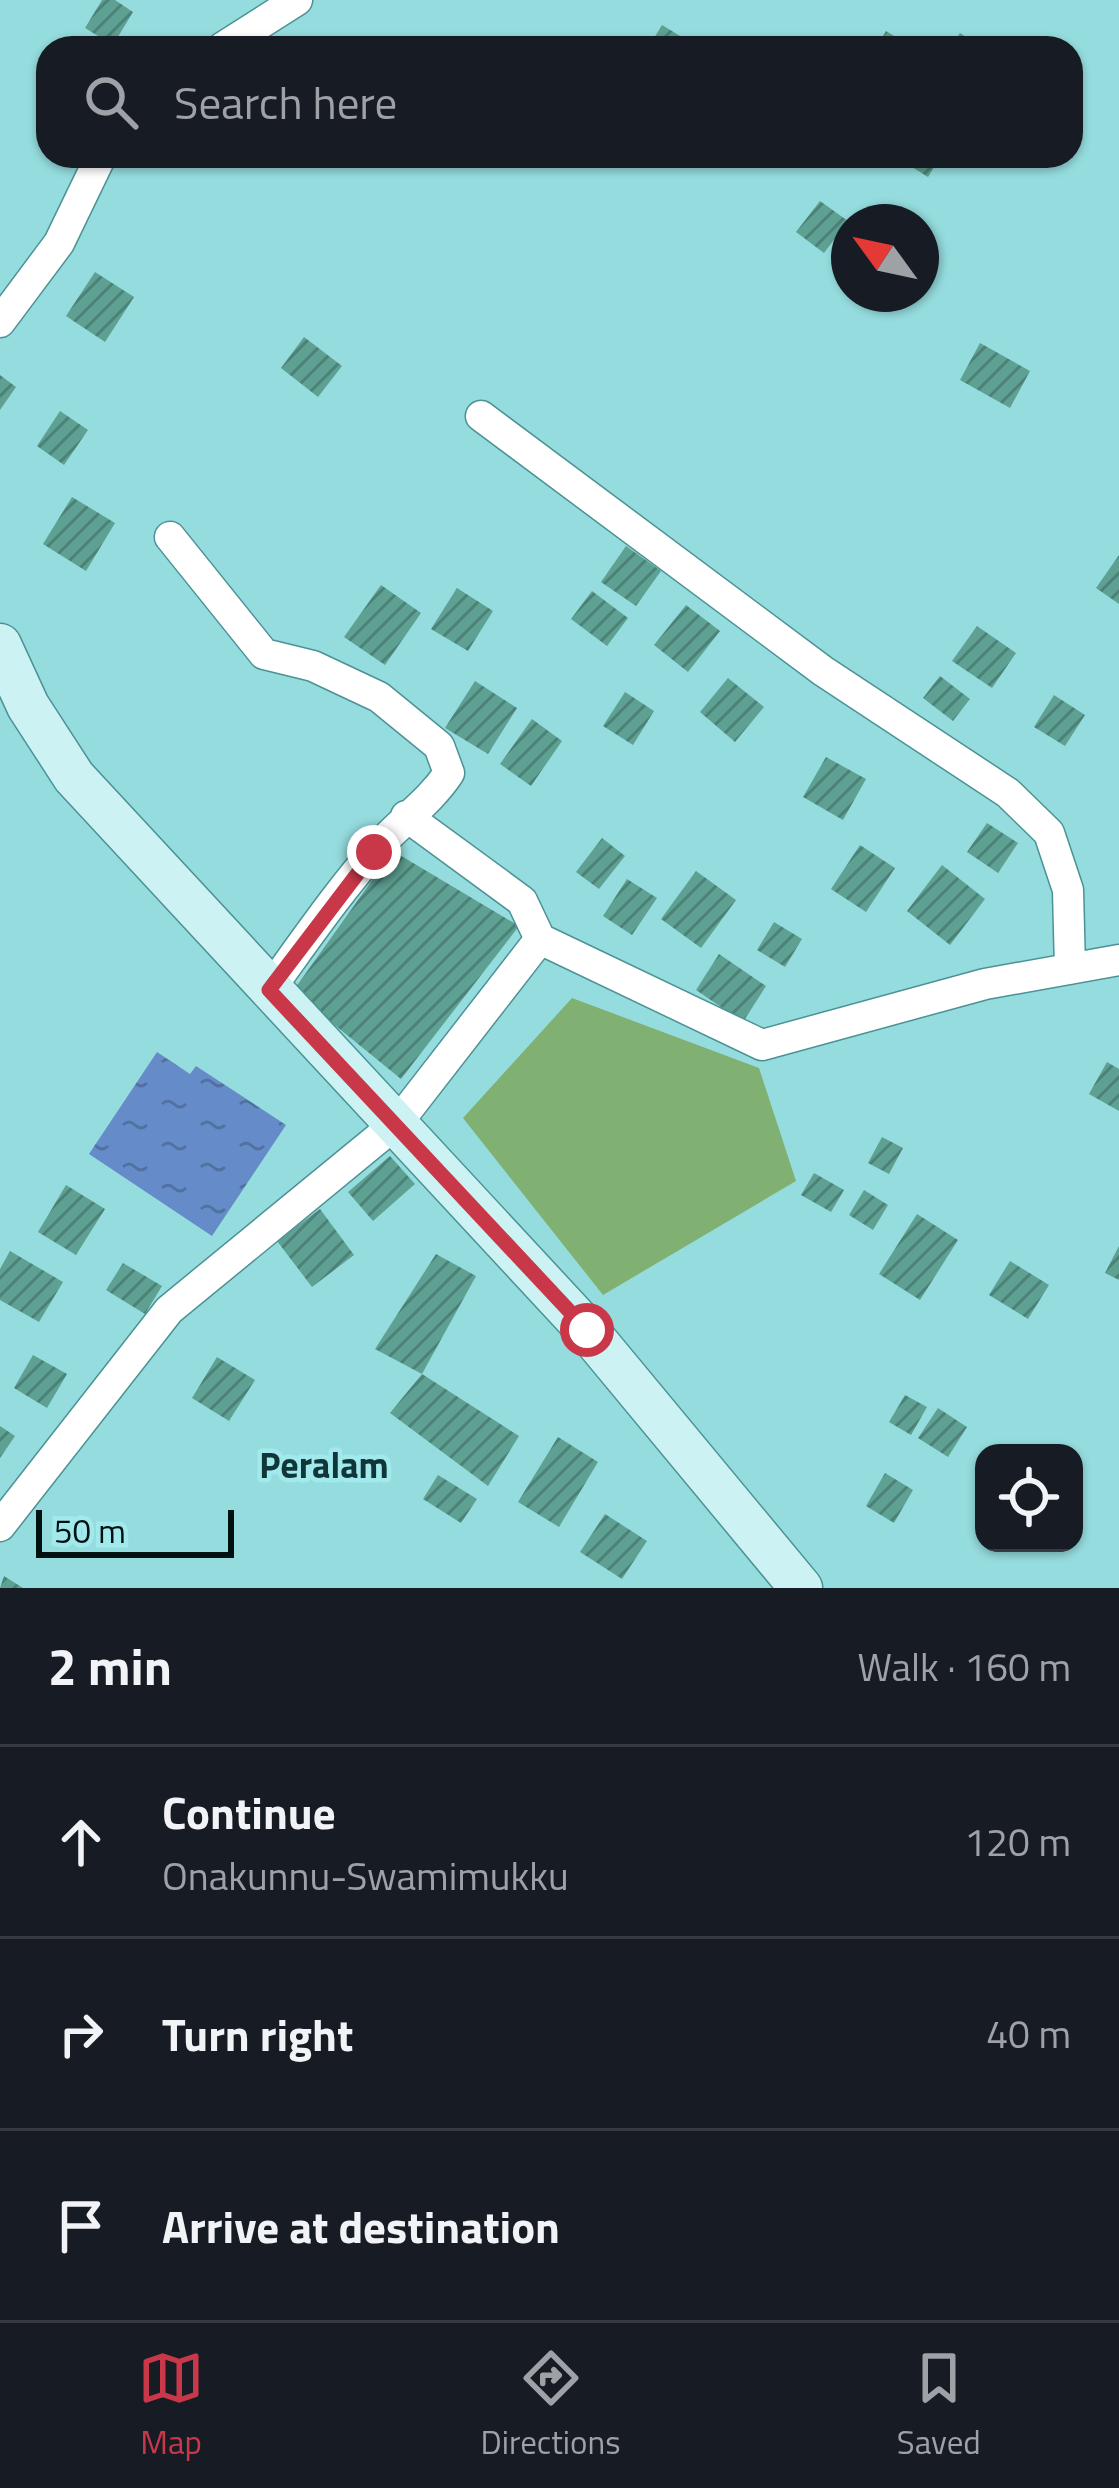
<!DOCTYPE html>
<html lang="en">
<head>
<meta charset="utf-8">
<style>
  :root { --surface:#171b24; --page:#242831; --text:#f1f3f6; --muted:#9ea1a6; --line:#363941; --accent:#c83849 }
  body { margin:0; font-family:"Titillium Web",sans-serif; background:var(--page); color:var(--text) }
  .controls { position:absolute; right:36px; bottom:36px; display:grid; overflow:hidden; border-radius:24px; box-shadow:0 3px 9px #0004 }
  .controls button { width:108px; height:108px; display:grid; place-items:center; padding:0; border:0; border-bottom:3px solid var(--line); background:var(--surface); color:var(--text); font:60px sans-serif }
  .compass { position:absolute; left:831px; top:204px; width:108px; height:108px; border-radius:50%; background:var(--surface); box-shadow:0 3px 9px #0004; rotate:303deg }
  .scale { position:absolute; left:36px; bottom:30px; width:198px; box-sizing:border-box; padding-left:12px; border:6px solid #001112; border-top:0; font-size:33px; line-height:42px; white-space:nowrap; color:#001112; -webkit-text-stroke:9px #a1e9ec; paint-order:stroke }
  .stop { position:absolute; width:36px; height:36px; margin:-27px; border:9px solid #c83849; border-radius:50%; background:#fff }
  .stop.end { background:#c83849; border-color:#fff; box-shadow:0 3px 12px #0008 }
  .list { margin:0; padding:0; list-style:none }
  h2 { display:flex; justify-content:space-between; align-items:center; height:156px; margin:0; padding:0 48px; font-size:51px }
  h2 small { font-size:39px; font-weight:400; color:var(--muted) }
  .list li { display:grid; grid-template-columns:78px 1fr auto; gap:36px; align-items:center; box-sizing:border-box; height:192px; padding:0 48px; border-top:3px solid var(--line) }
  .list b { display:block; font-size:45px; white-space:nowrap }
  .list p { margin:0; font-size:39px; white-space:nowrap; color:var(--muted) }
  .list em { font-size:39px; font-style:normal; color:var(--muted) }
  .icon { flex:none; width:66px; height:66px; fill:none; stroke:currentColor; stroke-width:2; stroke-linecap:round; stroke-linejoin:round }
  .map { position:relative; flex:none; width:1119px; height:1588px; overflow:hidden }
  .search { position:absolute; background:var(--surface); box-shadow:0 3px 9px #0004; left:36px; right:36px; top:36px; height:132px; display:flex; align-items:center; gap:30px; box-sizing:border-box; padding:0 42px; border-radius:36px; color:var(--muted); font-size:45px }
  .sheet { height:732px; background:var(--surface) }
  nav { display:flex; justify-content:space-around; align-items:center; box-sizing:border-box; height:168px; border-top:3px solid var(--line); background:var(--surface); font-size:33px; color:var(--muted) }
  nav a { display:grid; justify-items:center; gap:6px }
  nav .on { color:var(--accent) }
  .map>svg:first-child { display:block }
  .green { fill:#80b072 }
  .water { fill:url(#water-ripples) }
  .building { fill:url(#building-hatch) }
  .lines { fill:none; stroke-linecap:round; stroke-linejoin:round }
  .street-casing { stroke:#4c9295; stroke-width:33 }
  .secondary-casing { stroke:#4c9295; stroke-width:45 }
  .street { stroke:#fff; stroke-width:30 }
  .secondary { stroke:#cdf2f4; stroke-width:42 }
  .route { stroke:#c83849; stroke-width:15 }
  .labels { text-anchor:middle; stroke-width:9; stroke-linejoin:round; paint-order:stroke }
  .quarter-label { font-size:36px; font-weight:bold; fill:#103637; stroke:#a1e9ec }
</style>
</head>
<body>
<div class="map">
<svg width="1119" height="1588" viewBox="0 0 1119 1588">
  <defs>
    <pattern id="water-ripples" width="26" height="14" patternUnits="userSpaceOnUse" patternTransform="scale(3)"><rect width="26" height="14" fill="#658cc8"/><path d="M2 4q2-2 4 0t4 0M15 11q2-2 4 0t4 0" fill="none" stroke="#5171a1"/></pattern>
    <pattern id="building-hatch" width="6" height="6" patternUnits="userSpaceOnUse" patternTransform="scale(3)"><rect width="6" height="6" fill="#5ea092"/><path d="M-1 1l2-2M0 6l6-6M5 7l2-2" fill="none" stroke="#4b8176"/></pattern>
  </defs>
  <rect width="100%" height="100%" fill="#95dcde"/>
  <path class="green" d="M572,998L759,1068L796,1181L603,1295L463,1118Z"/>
  <path class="water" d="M157,1052L190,1074L196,1066L286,1125L212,1236L89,1154Z"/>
  <path class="building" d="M102,0H115L133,12L113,45L85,28Z
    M662,25L700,48H648Z
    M886,31L914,48H876Z
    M960,33L983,48H950Z
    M894,156H941L928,177Z
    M820,201L848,221L824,253L796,232Z
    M95,272L134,297L105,342L66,316Z
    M304,337L342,366L318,397L281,368Z
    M980,343L1030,371L1010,408L960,380Z
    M0,375L16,387L0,410Z
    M60,411L88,430L64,465L37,446Z
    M72,497L115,523L86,571L43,544Z
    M626,546L661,571L636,606L601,582Z
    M1119,555V604L1096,588Z
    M381,585L421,613L385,665L344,637Z
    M457,588L493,611L468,651L431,629Z
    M592,591L628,618L607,646L571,619Z
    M686,605L720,631L688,672L654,645Z
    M977,626L1016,653L992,688L952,661Z
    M940,676L970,699L953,721L923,698Z
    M728,678L764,707L735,742L700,712Z
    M475,681L517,708L488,754L445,728Z
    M625,692L654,711L633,745L603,726Z
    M1054,695L1085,715L1065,746L1034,727Z
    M532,719L562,741L531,786L500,764Z
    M826,757L866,779L843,820L803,797Z
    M987,823L1018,843L998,873L967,852Z
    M602,838L625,856L599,889L576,872Z
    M860,845L895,868L866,912L831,889Z
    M393,851L519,926L401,1079L293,991Z
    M942,865L985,899L950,945L907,911Z
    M696,871L736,900L701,948L661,919Z
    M627,879L657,898L632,935L603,916Z
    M774,922L802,939L785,967L757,950Z
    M719,954L766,986L743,1022L696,990Z
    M1107,1062L1119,1069V1111L1089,1094Z
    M882,1137L903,1148L889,1174L868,1163Z
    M390,1156L415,1184L373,1221L348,1192Z
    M814,1173L844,1190L831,1212L801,1195Z
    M66,1185L105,1209L76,1255L38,1232Z
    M864,1190L888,1205L873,1230L849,1215Z
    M320,1209L354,1255L312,1287L277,1241Z
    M917,1214L958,1240L920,1300L879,1274Z
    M1119,1246V1280L1105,1273Z
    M10,1251L63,1282L39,1322L0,1300V1269Z
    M436,1254L476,1276L422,1374L375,1349Z
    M1010,1261L1049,1285L1028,1319L989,1295Z
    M123,1263L162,1286L145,1314L106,1290Z
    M33,1355L67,1374L47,1408L14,1388Z
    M217,1357L255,1380L229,1421L192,1398Z
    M422,1374L519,1436L488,1486L390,1413Z
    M905,1395L927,1407L911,1435L889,1422Z
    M938,1408L967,1427L948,1457L918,1438Z
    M0,1426L15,1436L0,1458Z
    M558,1437L598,1462L559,1527L518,1502Z
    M885,1473L913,1490L894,1523L866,1506Z
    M438,1475L477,1499L461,1523L423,1499Z
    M605,1514L647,1541L622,1579L580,1552Z
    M4,1576L23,1588H0Z"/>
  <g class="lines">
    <g class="street-casing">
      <path id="street" d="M222,48L297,0
        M0,322L59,243L101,156
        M481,416L823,671L1008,793L1049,833L1068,890L1070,969
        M170,537L264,654L313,666L379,697L439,746L449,773C429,803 402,820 378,847C338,892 304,942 269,990
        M406,816L522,901L540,939
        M0,1526L169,1310L398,1122L540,939L762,1045L985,984L1119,960"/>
    </g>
    <g class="secondary-casing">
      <path id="secondary" d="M0,645L28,706L74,777L587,1330L801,1588"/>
    </g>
    <use href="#street" class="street"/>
    <use href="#secondary" class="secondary"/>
  </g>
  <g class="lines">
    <path class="route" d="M374,852L269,990L587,1330"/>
  </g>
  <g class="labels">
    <g class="quarter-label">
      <text x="324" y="1478">Peralam</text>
    </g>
  </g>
</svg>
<div class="controls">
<button><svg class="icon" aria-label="locate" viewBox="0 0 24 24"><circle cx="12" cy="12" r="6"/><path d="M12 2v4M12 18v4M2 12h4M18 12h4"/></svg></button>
</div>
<svg class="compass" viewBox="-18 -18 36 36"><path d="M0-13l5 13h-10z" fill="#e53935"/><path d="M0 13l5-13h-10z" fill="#9ea1a6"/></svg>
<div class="scale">50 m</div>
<div class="stop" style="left:587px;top:1330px"></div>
<div class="stop end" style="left:374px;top:852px"></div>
<div class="search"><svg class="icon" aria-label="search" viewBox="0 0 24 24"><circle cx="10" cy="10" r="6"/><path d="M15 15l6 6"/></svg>Search here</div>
</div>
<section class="sheet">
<h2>2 min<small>Walk · 160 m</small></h2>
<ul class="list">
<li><svg class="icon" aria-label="ahead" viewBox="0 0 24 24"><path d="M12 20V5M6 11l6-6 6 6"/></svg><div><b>Continue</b><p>Onakunnu-Swamimukku</p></div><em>120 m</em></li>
<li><svg class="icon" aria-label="right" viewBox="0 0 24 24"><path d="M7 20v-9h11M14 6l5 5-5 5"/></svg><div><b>Turn right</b></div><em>40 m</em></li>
<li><svg class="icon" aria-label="arrive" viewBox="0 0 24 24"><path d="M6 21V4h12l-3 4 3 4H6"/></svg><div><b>Arrive at destination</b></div></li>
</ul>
</section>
<nav>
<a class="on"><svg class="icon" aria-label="map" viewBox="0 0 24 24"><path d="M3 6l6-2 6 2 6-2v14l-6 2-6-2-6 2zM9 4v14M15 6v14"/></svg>Map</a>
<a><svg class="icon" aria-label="directions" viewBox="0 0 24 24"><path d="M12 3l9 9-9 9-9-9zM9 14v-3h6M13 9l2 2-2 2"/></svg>Directions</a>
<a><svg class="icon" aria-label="saved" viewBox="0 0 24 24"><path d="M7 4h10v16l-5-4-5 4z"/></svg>Saved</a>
</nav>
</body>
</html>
